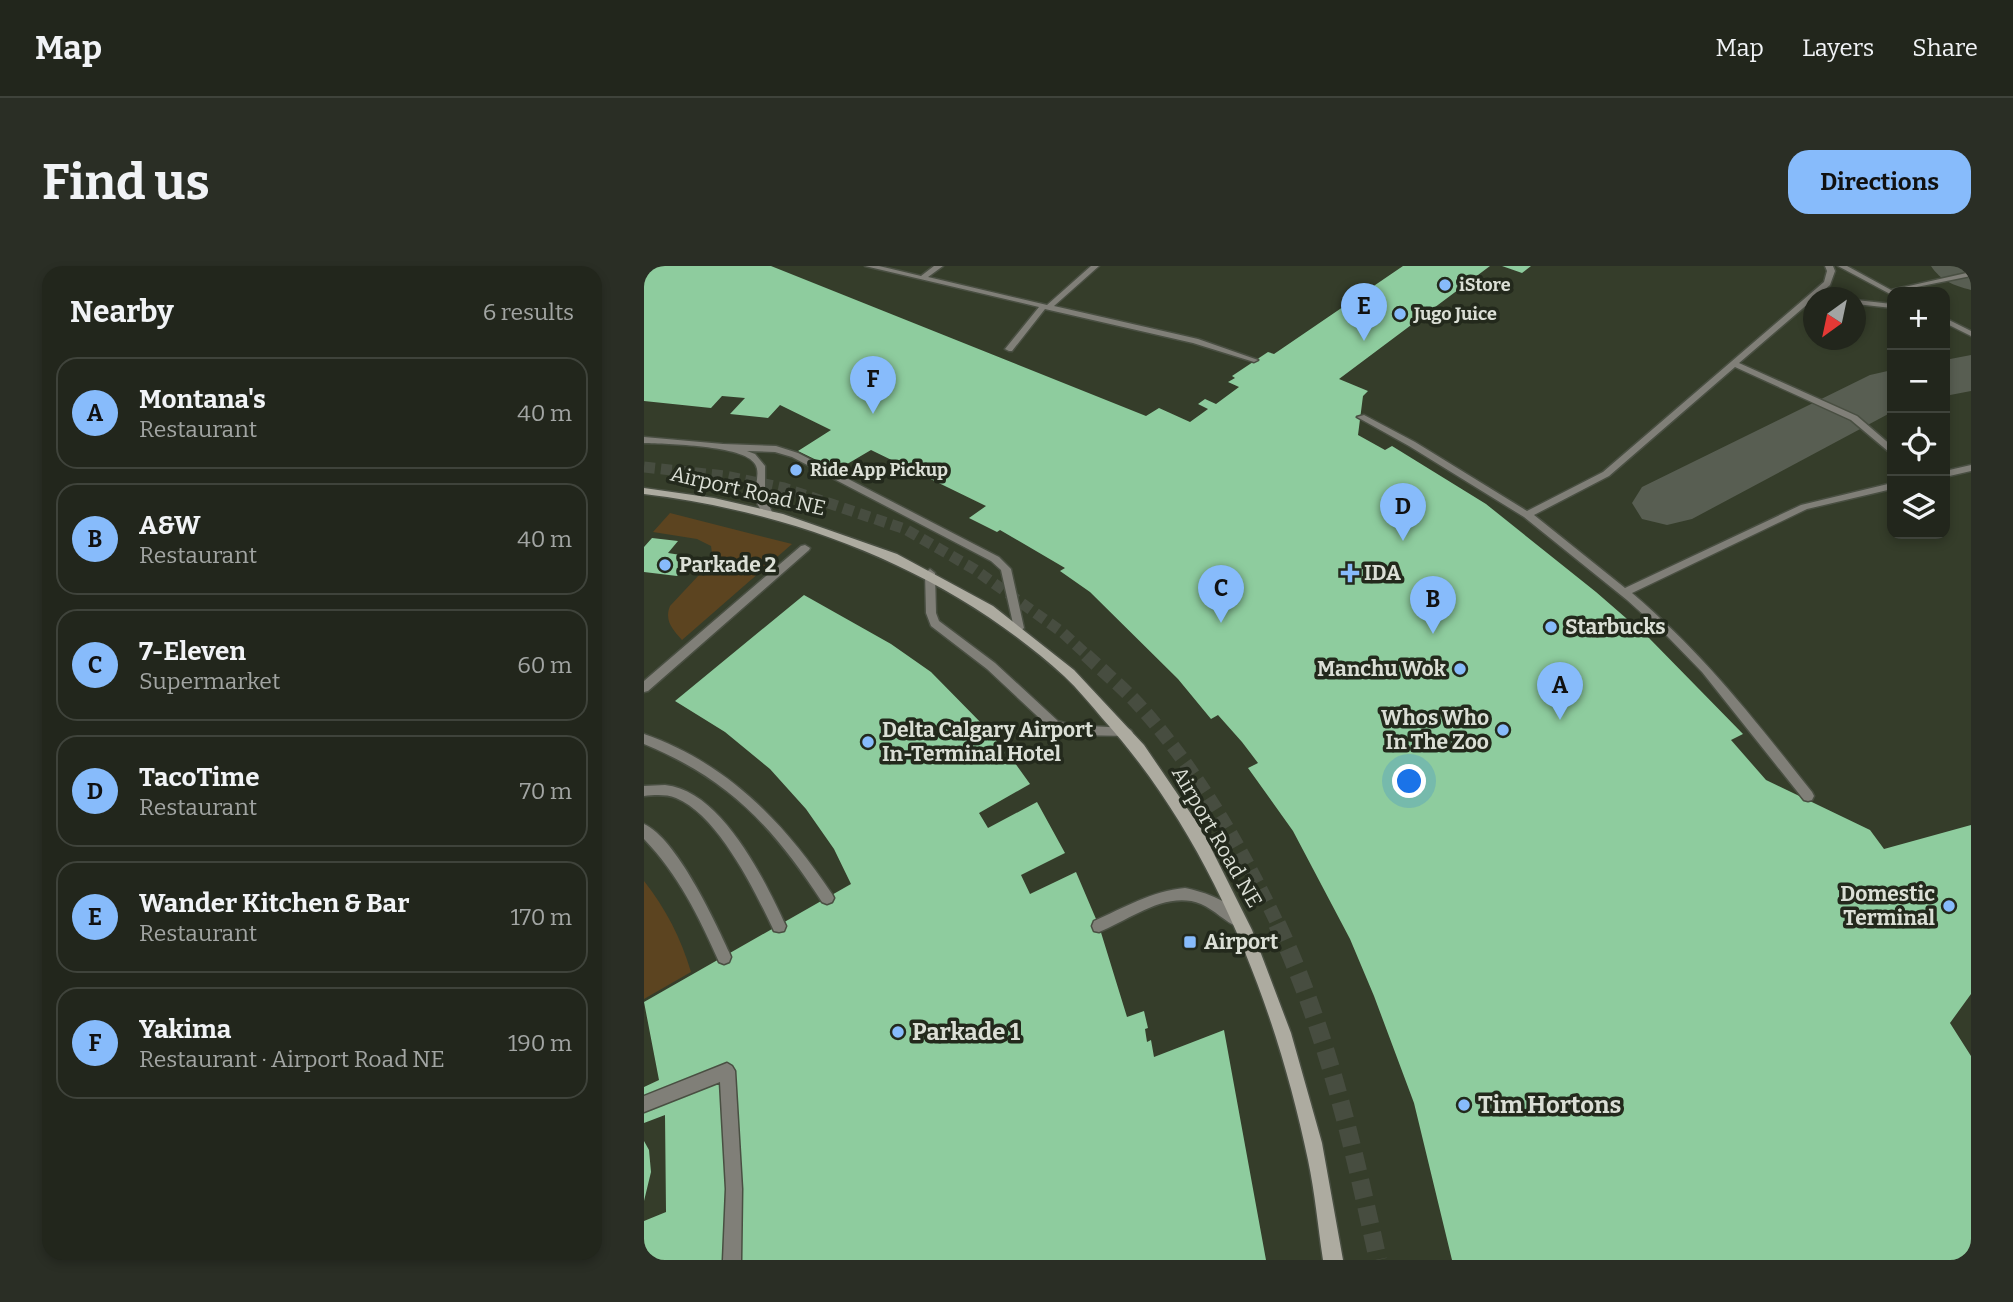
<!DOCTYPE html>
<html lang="en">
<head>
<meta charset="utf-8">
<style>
  :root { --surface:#22261c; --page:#2a2e25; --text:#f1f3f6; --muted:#a2a5a3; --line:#3f433b; --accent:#87bbfb }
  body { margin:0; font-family:Bitter,serif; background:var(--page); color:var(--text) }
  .controls { position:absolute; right:21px; top:21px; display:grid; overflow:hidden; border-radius:14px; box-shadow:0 4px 10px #0003 }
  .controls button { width:63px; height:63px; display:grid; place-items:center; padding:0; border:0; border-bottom:2px solid var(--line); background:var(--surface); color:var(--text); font:35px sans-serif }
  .compass { position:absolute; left:1159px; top:21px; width:63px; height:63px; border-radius:50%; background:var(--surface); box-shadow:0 4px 10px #0003; rotate:213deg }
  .you { position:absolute; left:766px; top:516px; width:24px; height:24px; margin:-18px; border:5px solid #fff; border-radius:50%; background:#1a73e8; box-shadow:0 0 0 10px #1a73e833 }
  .badge { display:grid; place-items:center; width:46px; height:46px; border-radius:50%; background:var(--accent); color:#111; font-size:23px; font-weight:700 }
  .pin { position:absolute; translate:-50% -58px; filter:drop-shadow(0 2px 4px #0008) }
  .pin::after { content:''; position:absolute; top:37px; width:24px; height:21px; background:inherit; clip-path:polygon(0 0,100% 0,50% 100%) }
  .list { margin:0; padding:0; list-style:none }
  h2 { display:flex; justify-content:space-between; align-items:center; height:91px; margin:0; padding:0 28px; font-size:30px }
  h2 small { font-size:23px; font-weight:400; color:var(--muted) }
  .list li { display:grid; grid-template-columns:46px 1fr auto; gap:21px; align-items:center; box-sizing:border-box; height:112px; margin:0 14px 14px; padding:0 14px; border:2px solid var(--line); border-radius:21px }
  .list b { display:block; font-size:26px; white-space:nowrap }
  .list p { margin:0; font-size:23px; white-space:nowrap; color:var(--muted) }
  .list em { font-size:23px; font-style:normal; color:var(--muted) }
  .icon { flex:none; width:38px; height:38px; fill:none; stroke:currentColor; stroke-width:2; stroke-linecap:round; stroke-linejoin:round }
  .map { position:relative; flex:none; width:1327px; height:994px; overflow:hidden; border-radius:21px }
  header { display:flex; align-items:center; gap:42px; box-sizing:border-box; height:98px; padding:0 35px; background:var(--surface); border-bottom:2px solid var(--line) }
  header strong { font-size:33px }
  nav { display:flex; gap:38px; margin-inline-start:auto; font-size:24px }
  .intro { display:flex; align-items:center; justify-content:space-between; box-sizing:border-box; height:168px; padding:0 42px }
  h1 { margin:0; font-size:49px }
  .button { padding:18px 32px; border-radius:21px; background:var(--accent); color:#111; font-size:24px; font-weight:700 }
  main { display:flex; gap:42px; padding:0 42px }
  aside { flex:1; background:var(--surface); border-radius:21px; box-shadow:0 4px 10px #0003 }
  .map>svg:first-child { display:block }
  .built { fill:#353d2a; fill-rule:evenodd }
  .green { fill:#5c4420 }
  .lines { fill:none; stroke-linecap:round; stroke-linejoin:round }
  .taxiway { fill:#585e52; fill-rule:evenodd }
  .building { fill:#8ecc9e }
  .secondary-tunnel-far2 { stroke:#474d40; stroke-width:11; stroke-dasharray:11 6; stroke-linecap:butt }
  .secondary-tunnel-far1 { stroke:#474d40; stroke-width:14; stroke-dasharray:14 7; stroke-linecap:butt }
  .secondary-tunnel { stroke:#474d40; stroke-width:18; stroke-dasharray:18 9; stroke-linecap:butt }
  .service-casing { stroke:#494f42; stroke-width:3 }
  .secondary-casing { stroke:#494f42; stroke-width:3 }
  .service { fill:#807f78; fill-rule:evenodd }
  .secondary { fill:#adaba0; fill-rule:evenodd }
  .poi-dot { fill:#87bbfb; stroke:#23291c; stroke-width:2.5 }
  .labels { text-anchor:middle; stroke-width:7; stroke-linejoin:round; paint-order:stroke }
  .far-poi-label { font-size:18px; font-weight:bold; fill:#dbdfd6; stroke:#23291c; text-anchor:start }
  .street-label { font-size:21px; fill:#dbdfd6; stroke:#23291c }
  .poi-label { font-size:21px; font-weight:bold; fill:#dbdfd6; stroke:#23291c; text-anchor:start }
  .near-poi-label { font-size:24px; font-weight:bold; fill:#dbdfd6; stroke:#23291c; text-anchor:start }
</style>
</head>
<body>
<header>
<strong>Map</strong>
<nav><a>Map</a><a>Layers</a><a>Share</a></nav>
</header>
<div class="intro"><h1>Find us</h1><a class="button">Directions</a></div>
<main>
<aside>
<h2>Nearby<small>6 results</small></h2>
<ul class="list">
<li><span class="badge">A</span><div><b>Montana's</b><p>Restaurant</p></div><em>40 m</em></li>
<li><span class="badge">B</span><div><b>A&amp;W</b><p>Restaurant</p></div><em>40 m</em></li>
<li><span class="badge">C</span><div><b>7-Eleven</b><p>Supermarket</p></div><em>60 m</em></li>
<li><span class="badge">D</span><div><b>TacoTime</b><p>Restaurant</p></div><em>70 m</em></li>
<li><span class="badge">E</span><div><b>Wander Kitchen &amp; Bar</b><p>Restaurant</p></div><em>170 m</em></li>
<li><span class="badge">F</span><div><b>Yakima</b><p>Restaurant · Airport Road NE</p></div><em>190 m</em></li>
</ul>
</aside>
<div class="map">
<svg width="1327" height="994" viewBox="0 0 1327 994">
  <rect width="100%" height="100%" fill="#2d3326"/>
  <path class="built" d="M0,0H1327V994H0ZM1248,26H1301V268H1248ZM1170,32H1212V74H1170Z"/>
  <path class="green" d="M26,247L148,278L38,374C29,364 20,355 26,340L69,294L67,280L53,273L9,266Z
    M0,615C22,643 37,672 47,706L0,733Z"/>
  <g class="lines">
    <path class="taxiway" d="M1287,0H1327V24C1309,19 1297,15 1287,0Z
      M1327,89V125L1301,130V94Z
      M1248,104V146L1048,253L1023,259L998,253L988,237L998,221L1226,109Z"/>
  </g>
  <path class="building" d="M0,0H127L502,150L515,142L546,156L564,143L554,138L561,133L572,138L595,121L584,116L591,112L588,110L624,86L630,88L759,0H846L695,113L724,125L719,130L714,169L741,184L748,180L842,238L952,326L1005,372L1099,468L1087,474L1122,514L1226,564L1240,583L1327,559V728L1306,757L1327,790V994H808L770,837L730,730L706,673L649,565L604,502L614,497L598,476L574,449L567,453L534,413L446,326L416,305L421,302L356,264L353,266L325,252L342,240L227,184L193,204L154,185L187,164L136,139L124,152L86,148L101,132L78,130L67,142L0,135Z
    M858,0H887L878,7Z
    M8,272L34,275L24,287L49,291L33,310L0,306V281Z
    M160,329L247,378L287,406L346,466L361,487L355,491L359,498L368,493L386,518L335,547L344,562L393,536L421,587L377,609L386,628L432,606L455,660L483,751L500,745L504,762L501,763L503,776L507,774L510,791L580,764L622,994H0V955L22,946L21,849L0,857V821L15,814L0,736L207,618L190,583L162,543L126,503L81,466L31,435Z
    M0,875L5,884L7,906L0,935Z"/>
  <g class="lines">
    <path class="secondary-tunnel-far2" d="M0,201L81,210L140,222L261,263L330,303L418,366L444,390"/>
    <path class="secondary-tunnel-far1" d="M442,389C459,405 477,420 493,437C552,502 597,580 634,659"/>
    <path class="secondary-tunnel" d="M633,658C683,765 709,879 734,994"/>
    <g class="service-casing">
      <path id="service" d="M221,0H235L277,10L290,0H299L284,11L403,39L447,0H455L410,40L554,73L614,94L610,96L549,77L401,43L368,85H365L361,83L395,41Z
        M1181,0H1189L1191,5L1186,19L1095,97L1213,150L1248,180V187L1245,186L1207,154L1091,101L965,210L890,249L981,322L1157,239L1248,217V223L1163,243L988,327C1060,388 1110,453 1168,526L1170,530L1168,534L1164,535L1160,534L1058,406L1023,370L983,334L880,251L765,180L713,151L720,149L771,176L883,245L959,206L1180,16L1183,5Z
        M1194,0H1203L1247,24L1327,6V10L1248,26V29Z
        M1212,34L1248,38V42L1212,38Z
        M1301,52L1327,65V70L1301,57Z
        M0,171L79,178L132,180L154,187L355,291L367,303L380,362L375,366L370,362L357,304L347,295L148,191L131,186L103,185L111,188L121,200V231L129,248L124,251L121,250C117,244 112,238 111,230C110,221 117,207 111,198C100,179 22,178 0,177Z
        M1327,199V205L1301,211V205Z
        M161,279L166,282L165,284L4,425L0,426V415L157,280Z
        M286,303L291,307L292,347L295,355L351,397L414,455L427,459L483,462L487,464L489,467L487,470L427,469L406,462L343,403L287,360L282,347L281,307Z
        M0,468C83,497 140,556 188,628L190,632L188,636L183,638L178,636C129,561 85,513 0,478Z
        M21,519C77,524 121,614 142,660L140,665L135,666L130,665C111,625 74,549 32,532C22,528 10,529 0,530V520Z
        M0,558C32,572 71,655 85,686L87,691L85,696L80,698L75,696C55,651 34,608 0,573Z
        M541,622C561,626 590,636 601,655L599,660L594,661C581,656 571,644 557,638C522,624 486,654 455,666L450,665L448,660L450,655C479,642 508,625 541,622Z
        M83,797L88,800L91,805L98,923L97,994H79L82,923L76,816L0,846V830Z"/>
    </g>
    <g class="secondary-casing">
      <path id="secondary" d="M0,222L70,232L139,248L253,288L349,340L430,404L500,479L558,564L608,664L647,767L678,877L699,994H679C674,961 671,927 664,894C631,737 567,572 458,452C446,438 434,423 420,410C304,305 155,247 0,228Z"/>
    </g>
    <use href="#service" class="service"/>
    <use href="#secondary" class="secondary"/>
  </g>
  <g class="poi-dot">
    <circle cx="801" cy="19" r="7"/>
    <circle cx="756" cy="48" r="7"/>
    <circle cx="152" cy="204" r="7"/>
    <circle cx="21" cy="299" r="7"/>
    <path d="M702.5 296.5h7v7h7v7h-7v7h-7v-7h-7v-7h7z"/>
    <circle cx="907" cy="361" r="7"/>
    <circle cx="816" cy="403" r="7"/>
    <circle cx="859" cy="464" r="7"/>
    <circle cx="224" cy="476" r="7"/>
    <circle cx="1305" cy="640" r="7"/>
    <rect x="539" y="669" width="14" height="14" rx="3.5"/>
    <circle cx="254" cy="766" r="7"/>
    <circle cx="820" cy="839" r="7"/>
  </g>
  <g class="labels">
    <g class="far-poi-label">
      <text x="815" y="25">iStore</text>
      <text x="770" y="54">Jugo Juice</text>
      <text x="166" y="210">Ride App Pickup</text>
    </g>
    <g class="street-label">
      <text transform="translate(104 225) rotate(13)" y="7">Airport Road NE</text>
      <text transform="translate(573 571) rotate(60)" y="7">Airport Road NE</text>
    </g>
    <g class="poi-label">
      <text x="35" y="306">Parkade 2</text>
      <text x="720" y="314">IDA</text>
      <text x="921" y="368">Starbucks</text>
      <text x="802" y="410" text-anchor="end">Manchu Wok</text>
      <text x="845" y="459" text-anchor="end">Whos Who<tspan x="845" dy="24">In The Zoo</tspan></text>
      <text x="238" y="471">Delta Calgary Airport<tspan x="238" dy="24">In-Terminal Hotel</tspan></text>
      <text x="1291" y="635" text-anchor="end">Domestic<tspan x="1291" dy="24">Terminal</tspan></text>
      <text x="560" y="683">Airport</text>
    </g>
    <g class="near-poi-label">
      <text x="268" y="774">Parkade 1</text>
      <text x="834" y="847">Tim Hortons</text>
    </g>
  </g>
</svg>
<div class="controls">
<button>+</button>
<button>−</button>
<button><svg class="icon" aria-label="locate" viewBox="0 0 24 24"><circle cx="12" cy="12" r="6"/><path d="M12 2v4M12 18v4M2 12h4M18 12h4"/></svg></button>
<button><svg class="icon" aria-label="layers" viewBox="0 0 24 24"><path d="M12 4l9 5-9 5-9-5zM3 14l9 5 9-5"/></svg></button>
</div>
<svg class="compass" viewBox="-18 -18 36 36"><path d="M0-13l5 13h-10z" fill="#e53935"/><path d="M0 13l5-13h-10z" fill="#a2a5a3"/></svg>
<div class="you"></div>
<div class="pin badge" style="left:916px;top:454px">A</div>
<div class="pin badge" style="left:789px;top:368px">B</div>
<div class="pin badge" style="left:577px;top:357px">C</div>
<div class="pin badge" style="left:759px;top:275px">D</div>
<div class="pin badge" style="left:720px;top:75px">E</div>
<div class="pin badge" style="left:229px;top:148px">F</div>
</div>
</main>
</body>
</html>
